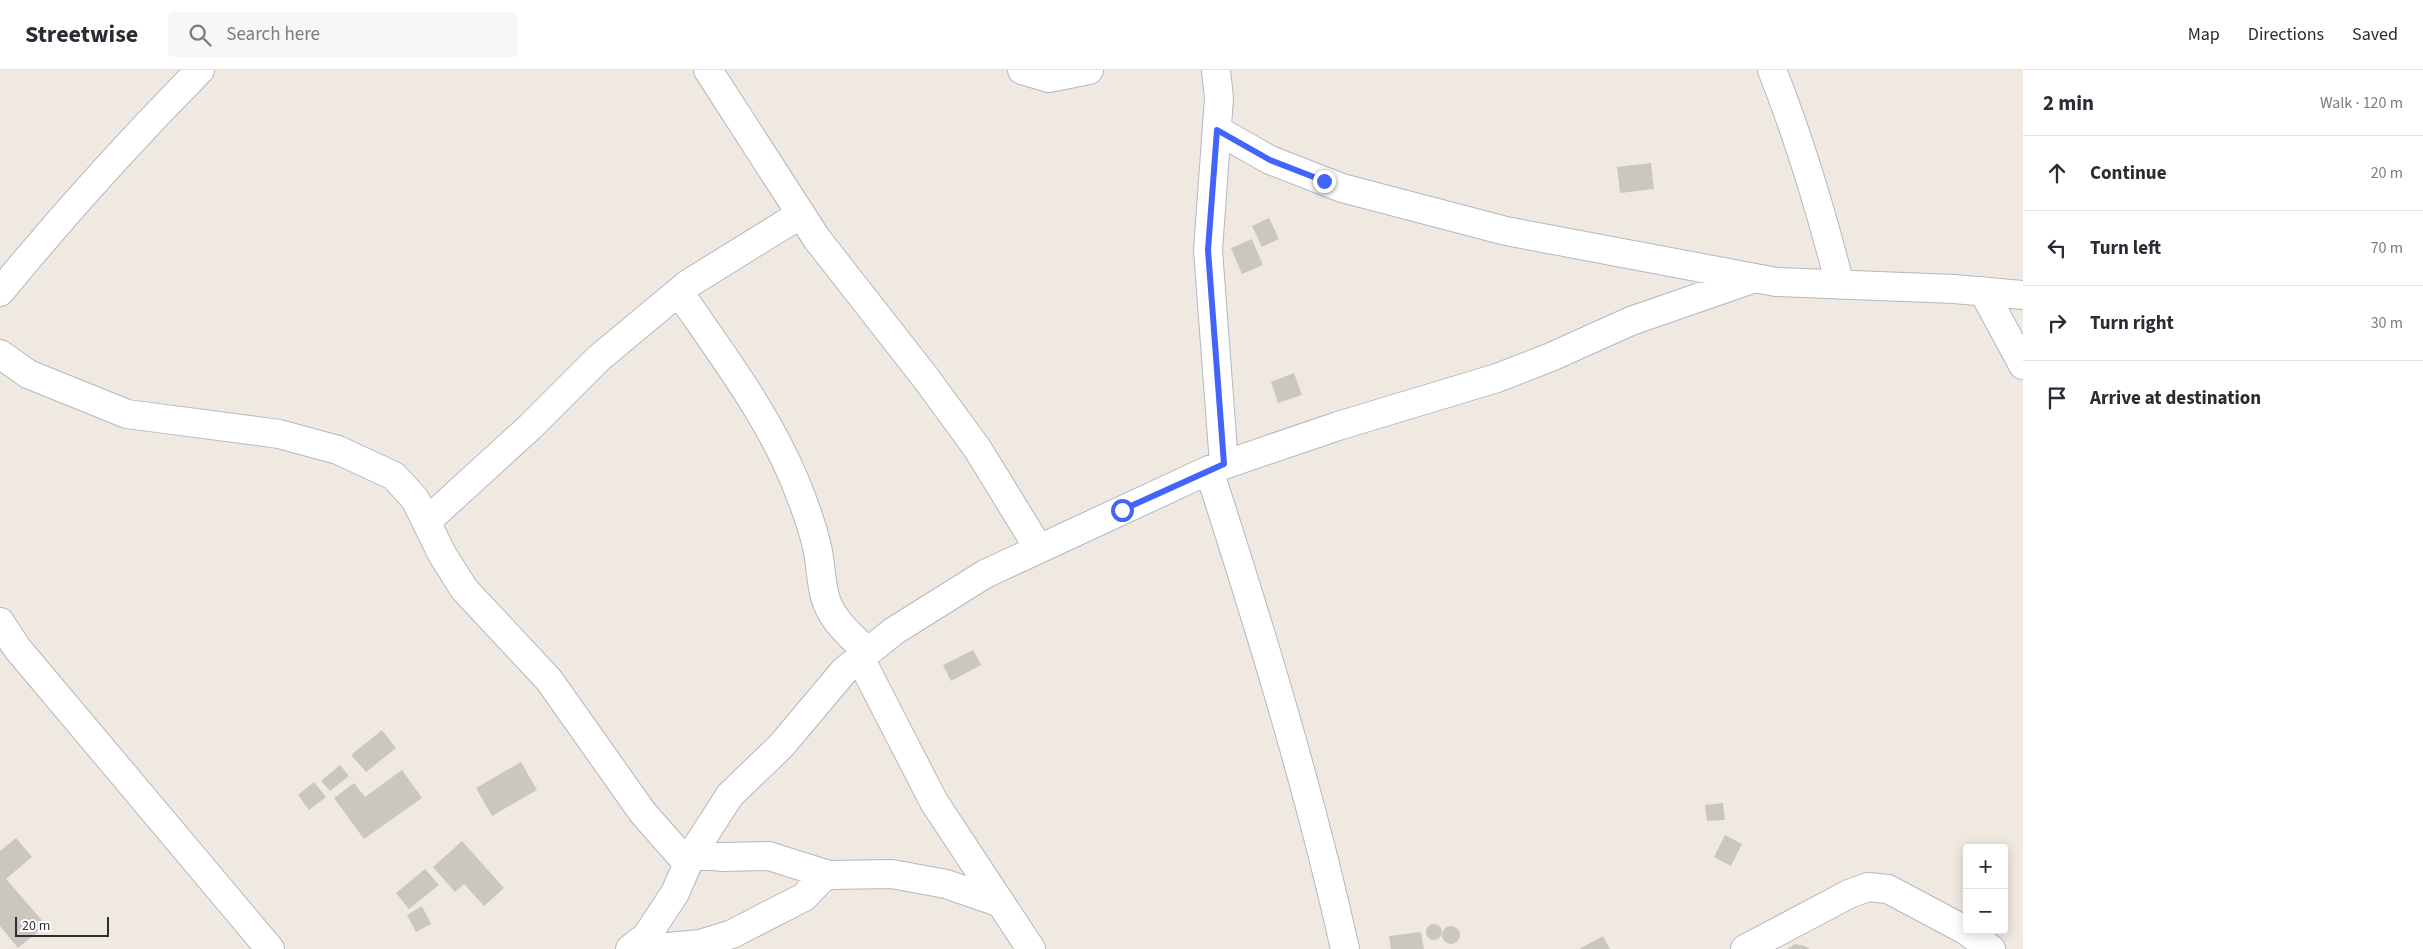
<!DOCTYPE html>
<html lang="en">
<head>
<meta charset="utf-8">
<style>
  :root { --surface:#fff; --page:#f7f7f7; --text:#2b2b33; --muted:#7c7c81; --line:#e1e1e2 }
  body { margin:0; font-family:"Source Sans 3",sans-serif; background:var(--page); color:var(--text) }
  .controls { position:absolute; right:15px; bottom:15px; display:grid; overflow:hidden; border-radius:5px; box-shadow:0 2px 12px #0003 }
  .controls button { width:45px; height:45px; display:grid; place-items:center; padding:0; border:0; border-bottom:1px solid var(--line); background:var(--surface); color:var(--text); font:25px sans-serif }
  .scale { position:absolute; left:15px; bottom:12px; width:94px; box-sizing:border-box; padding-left:5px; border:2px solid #2e2e2e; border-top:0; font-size:14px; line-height:18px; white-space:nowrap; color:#2e2e2e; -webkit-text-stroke:4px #fff; paint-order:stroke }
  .stop { position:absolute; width:15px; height:15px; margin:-11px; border:4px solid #4264fb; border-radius:50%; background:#fff }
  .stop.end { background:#4264fb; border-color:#fff; box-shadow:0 1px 5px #0008 }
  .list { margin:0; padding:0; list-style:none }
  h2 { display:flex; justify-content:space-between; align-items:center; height:65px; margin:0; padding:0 20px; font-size:21px }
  h2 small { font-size:16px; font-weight:400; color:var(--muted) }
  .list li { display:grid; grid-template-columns:32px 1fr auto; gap:15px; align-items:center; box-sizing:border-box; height:75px; padding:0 20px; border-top:1px solid var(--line) }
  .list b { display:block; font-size:19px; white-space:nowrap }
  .list em { font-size:16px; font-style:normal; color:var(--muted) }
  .icon { flex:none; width:28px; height:28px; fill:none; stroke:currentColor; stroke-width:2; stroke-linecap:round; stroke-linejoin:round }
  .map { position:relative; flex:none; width:2023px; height:879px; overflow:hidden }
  header { display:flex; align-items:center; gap:30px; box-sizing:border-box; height:70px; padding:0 25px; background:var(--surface); border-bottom:1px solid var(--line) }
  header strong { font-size:24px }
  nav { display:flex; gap:28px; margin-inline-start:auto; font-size:18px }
  .search { width:350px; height:45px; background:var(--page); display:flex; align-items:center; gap:12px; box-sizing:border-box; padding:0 18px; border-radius:5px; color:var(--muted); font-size:19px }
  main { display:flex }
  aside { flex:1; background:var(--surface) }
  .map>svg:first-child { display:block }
  .building { fill:#cbc7bf }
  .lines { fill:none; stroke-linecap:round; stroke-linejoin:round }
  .street-casing { stroke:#b4b7c1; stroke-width:30 }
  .street { stroke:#fff; stroke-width:28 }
  .route { stroke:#4264fb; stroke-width:6 }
</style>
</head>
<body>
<header>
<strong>Streetwise</strong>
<div class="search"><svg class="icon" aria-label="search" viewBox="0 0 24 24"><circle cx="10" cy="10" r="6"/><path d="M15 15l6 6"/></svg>Search here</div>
<nav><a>Map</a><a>Directions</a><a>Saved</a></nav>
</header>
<main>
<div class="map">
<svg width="2023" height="879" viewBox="0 0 2023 879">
  <rect width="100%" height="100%" fill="#efe9e1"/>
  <path class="building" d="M1651,93L1654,119L1620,123L1617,97Z
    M1269,148L1279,169L1262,177L1252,156Z
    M1252,169L1263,195L1242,204L1231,178Z
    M1294,303L1302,325L1278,333L1271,312Z
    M973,580L981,595L951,611L943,595Z
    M382,660L396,678L366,702L351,685Z
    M521,692L537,720L492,746L476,718Z
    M340,695L349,706L330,721L321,711Z
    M402,700L422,728L364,769L334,728L354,713L365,727Z
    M314,712L326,727L309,740L298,725Z
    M1723,733L1725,750L1707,751L1705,735Z
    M1725,765L1742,774L1731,796L1714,787Z
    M16,768L32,787L6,809L46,855L18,878L0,856V781Z
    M462,771L504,818L484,836L464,814L455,822L433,797Z
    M425,799L439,815L409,839L396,823Z
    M422,836L431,854L416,862L407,845Z
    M1426 862a8 8 0 1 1 16 0a8 8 0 1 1-16 0Z
    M1442 865a9 9 0 1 1 18 0a9 9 0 1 1-18 0Z
    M1421,862L1424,879H1391L1389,866Z
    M1603,866L1610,879H1579Z
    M1795,874L1805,876L1810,879H1787Z"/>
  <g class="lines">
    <g class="street-casing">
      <path id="street" d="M708,0L817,169L925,307L977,378L1039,479
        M1022,0L1049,8L1089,0
        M1216,0L1219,28L1208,180L1224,394
        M1772,0C1800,70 1821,141 1840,215
        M1217,60L1270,90L1342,118L1506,161L1776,212L1954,219L2023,225
        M1983,221L2023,295
        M0,222C63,145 130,71 200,0
        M679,222C720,282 766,342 794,409C803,431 812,454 817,477C822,498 820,524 832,543C841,558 855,570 868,582
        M0,284L28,304L127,344L279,364L338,380L394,406L415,429L442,484L464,519L549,610L643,743L688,794
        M1209,400C1260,558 1309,717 1345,879
        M427,451L530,357L599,288L688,214L801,144
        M0,552L17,578L270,879
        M860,588L934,732L1031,879
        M692,784L723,787L769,786L829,805L892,804L946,814L1001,833
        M640,871L668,877L700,874L732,864L804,827L826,804
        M630,879L646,867L675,823L692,784L730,725L781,676L844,601L894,561L985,504L1209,400L1338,356L1497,308L1551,287L1631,251L1755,208
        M1745,879L1849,824L1868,817L1888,819L1965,860L1991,879"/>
    </g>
    <use href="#street" class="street"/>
  </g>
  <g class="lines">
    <path class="route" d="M1122,440L1224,394L1208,180L1217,60L1270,90L1324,111"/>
  </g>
</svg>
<div class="controls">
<button>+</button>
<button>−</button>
</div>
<div class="scale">20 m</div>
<div class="stop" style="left:1122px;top:440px"></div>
<div class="stop end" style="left:1324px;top:111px"></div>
</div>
<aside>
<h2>2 min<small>Walk · 120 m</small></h2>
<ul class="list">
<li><svg class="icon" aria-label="ahead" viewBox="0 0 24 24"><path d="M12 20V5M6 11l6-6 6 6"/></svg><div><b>Continue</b></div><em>20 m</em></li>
<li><svg class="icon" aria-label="left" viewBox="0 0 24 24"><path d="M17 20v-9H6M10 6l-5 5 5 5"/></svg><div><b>Turn left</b></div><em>70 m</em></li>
<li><svg class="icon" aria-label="right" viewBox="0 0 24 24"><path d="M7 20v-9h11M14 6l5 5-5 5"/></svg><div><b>Turn right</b></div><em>30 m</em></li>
<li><svg class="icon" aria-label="arrive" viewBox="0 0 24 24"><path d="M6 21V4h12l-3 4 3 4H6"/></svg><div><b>Arrive at destination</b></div></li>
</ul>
</aside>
</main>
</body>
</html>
